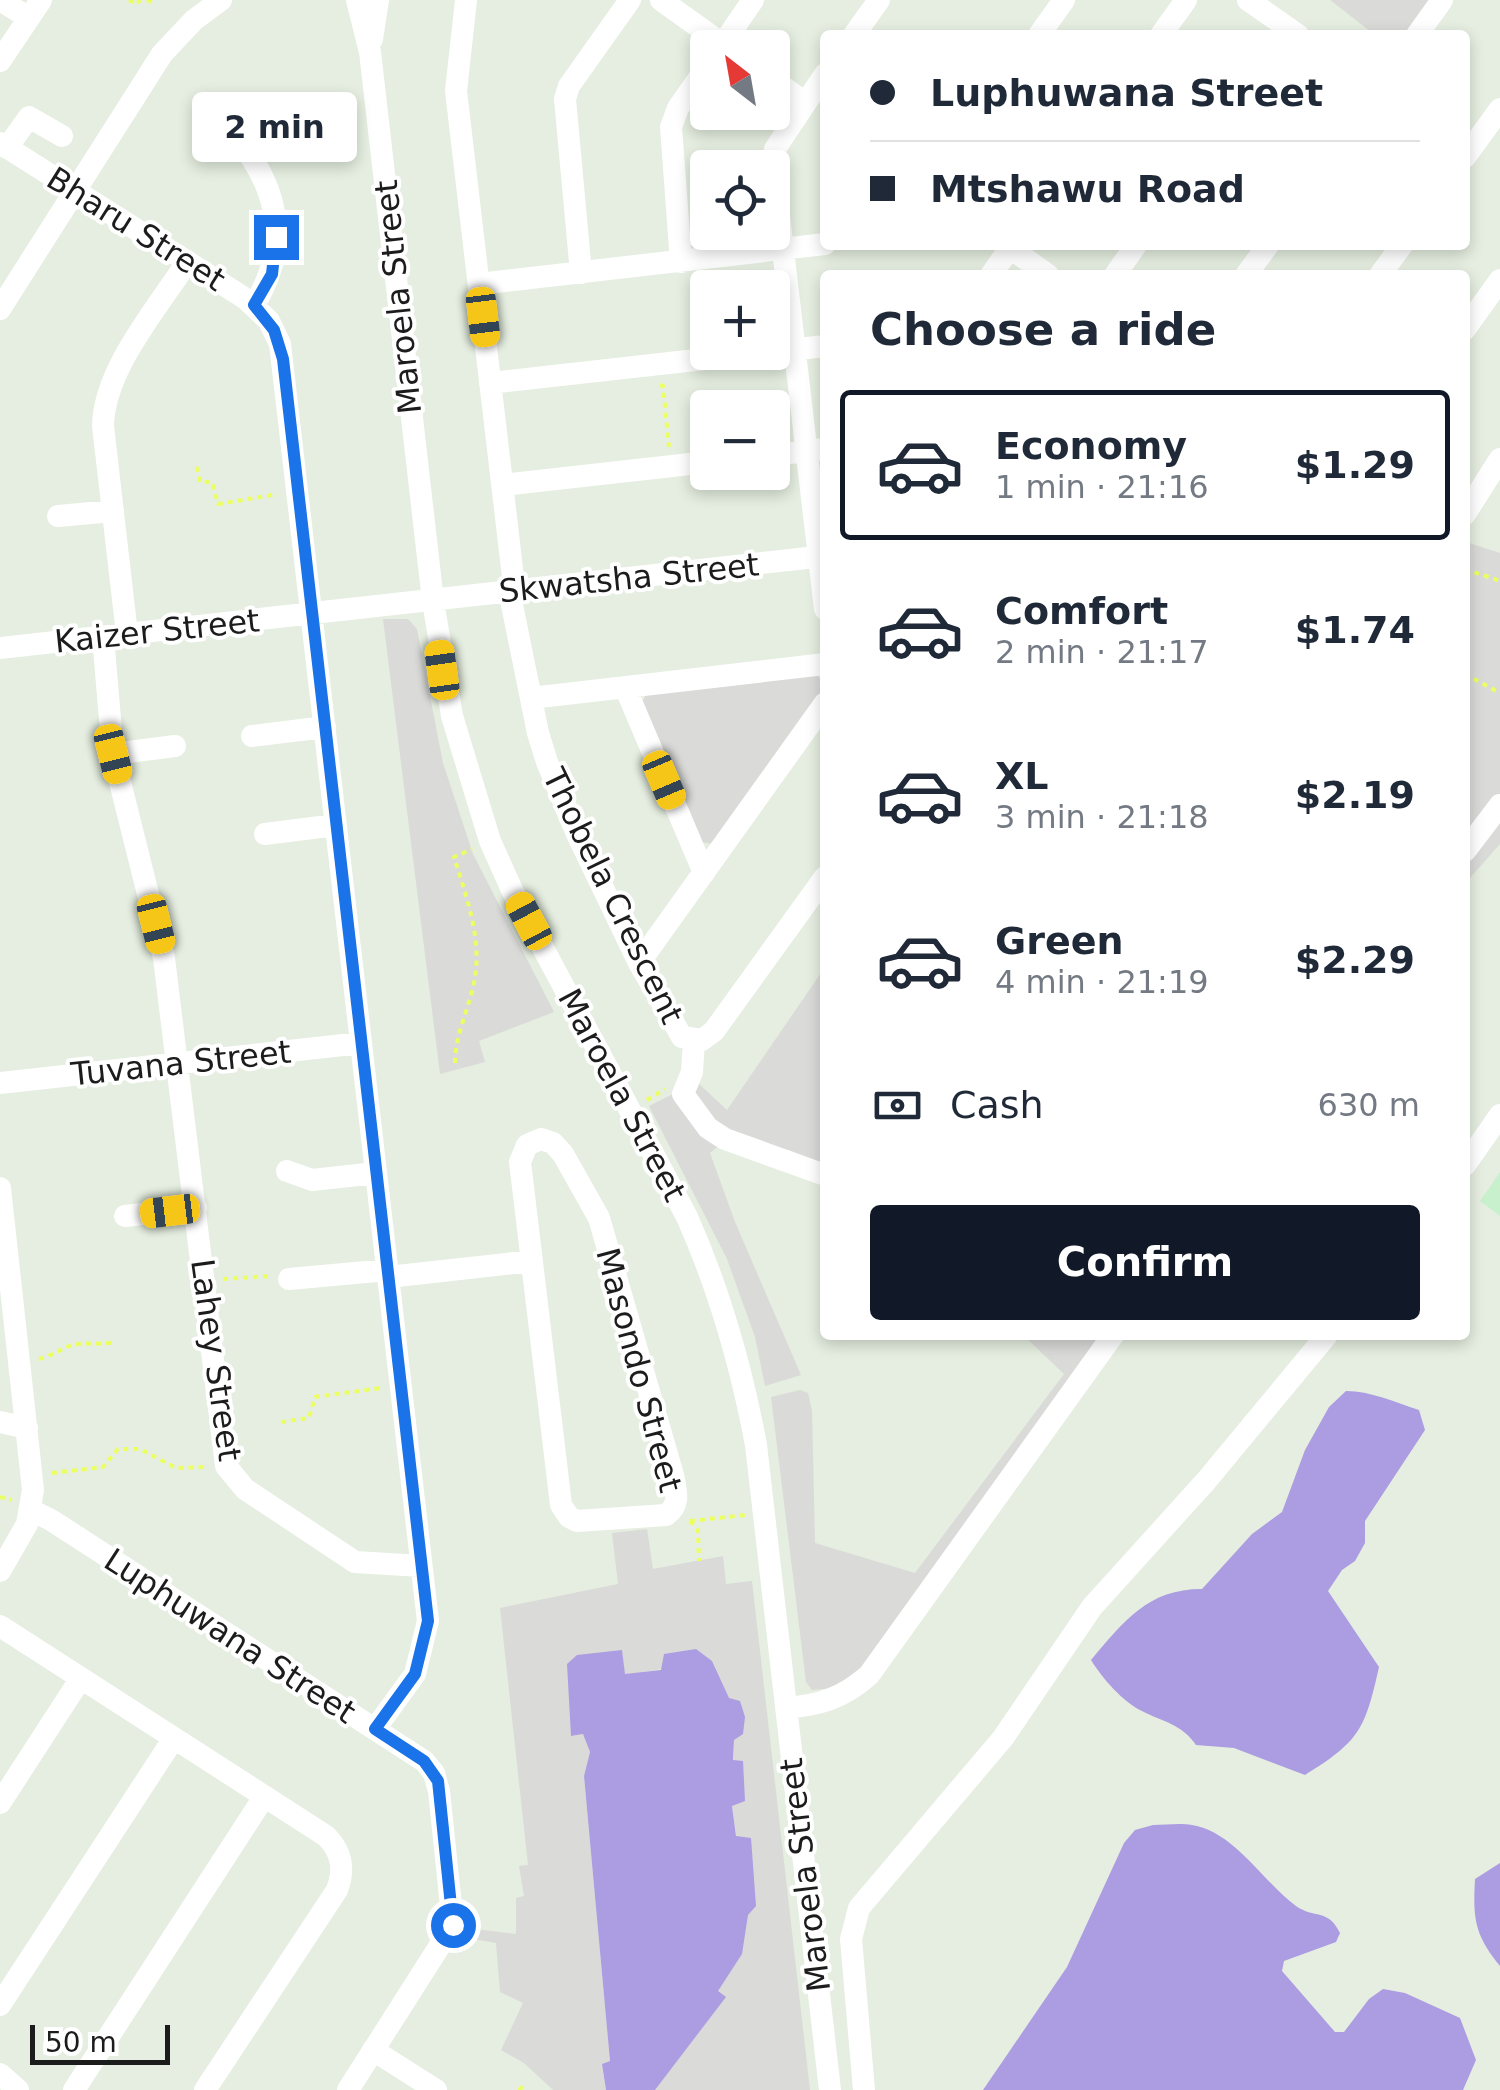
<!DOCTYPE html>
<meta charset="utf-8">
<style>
:root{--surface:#fff;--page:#f6f6f7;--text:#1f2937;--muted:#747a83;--line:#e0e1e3;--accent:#111827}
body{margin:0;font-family:"DejaVu Sans",sans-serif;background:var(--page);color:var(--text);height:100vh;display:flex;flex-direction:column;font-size:38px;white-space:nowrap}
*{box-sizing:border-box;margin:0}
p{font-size:32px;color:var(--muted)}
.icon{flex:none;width:55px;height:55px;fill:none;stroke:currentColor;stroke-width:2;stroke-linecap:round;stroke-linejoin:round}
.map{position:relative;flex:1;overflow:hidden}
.drawer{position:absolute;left:820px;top:270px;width:650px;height:1070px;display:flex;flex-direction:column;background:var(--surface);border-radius:10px;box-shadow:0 5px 15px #0003}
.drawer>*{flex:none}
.hud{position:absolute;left:820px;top:30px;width:650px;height:220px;border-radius:10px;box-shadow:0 5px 15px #0003;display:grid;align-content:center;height:220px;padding:0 50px;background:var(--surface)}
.needle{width:65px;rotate:329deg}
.tools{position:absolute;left:690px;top:30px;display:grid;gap:20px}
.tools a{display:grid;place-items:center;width:100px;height:100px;border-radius:10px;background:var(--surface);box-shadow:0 5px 15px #0003;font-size:50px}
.scale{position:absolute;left:30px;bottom:25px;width:140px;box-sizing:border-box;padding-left:10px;border:5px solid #1c1c1c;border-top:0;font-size:28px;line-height:35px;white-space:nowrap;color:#1c1c1c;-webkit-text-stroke:8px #fff;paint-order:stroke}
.end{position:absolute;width:45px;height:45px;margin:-22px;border:12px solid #1a73e8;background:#fff;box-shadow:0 0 0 5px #fff}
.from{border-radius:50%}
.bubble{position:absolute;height:70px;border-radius:10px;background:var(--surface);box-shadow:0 5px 15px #0003;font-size:32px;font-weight:800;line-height:70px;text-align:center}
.car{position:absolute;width:30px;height:60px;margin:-30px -15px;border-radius:12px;box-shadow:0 0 8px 2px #0007;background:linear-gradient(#f5c518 24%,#345 0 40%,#f5c518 0 76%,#345 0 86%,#f5c518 0)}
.hud b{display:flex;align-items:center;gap:35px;height:95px;font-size:38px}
.hud b+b{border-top:2px solid var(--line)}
.hud i{width:25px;height:25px;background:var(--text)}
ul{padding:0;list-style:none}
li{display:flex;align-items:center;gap:30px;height:150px;margin:0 20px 15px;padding:0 30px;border:5px solid transparent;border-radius:10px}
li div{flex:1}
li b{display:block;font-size:38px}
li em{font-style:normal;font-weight:800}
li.selected{border-color:var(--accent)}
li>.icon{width:90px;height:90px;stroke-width:1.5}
h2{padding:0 50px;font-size:45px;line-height:120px}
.pay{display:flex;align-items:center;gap:25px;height:110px;padding:0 50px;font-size:38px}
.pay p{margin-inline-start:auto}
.cta{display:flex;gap:20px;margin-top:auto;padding:20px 50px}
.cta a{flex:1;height:115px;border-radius:10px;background:var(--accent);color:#fff;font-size:40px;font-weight:800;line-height:115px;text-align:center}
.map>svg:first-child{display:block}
.residential{fill:#dadad8}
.farmland{fill:#c9f0cc}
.water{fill:#ac9ce1}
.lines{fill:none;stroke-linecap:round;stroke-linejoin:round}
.path{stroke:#ecff60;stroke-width:4;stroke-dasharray:5 5;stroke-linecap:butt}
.minor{stroke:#fff;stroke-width:22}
.route{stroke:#1a73e8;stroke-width:12}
.labels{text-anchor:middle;stroke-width:8;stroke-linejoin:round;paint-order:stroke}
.street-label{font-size:32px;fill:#1c1c1c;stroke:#fff}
</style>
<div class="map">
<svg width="1500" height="2090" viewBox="0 0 1500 2090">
<rect width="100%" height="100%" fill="#e5eee0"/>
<path class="residential" d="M1330,0H1432L1407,35H1375Z
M1466,542L1500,553V844L1470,878L1465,876Z
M383,619H408L417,629L443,763L473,854L554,1012L479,1041L485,1062L440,1074Z
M817,675L823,684L822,696L713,844L701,842L642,703L646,694Z
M825,967V1167L789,1150L784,1155L732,1135L710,1153L735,1222L801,1375L765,1386L755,1337L727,1259L649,1106L697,1082L727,1110Z
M1023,1335H1100L874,1658L834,1688L812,1690L806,1682L771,1397L800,1390L808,1393L812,1411L815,1543L915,1573L1064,1374Z
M647,1529L653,1569L723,1556L726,1584L752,1581L810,2090H655L725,1998L717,1992L741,1954L748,1915L732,1806L734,1739L729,1699L712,1661L625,1675L622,1651L572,1736L583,1734L590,1752L584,1777L610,2061L602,2064L606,2090H553L524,2063L501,2050L523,2003L500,1992L496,1943L467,1938V1928L516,1934V1898L524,1896L519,1866L528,1865L500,1608L618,1584L612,1533Z"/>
<path class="farmland" d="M1500,1172V1216L1480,1201Z"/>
<path class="water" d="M1346,1391C1370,1391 1395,1402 1419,1410L1425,1430L1365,1521V1543L1355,1561L1342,1570L1328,1591L1379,1667C1365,1729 1360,1741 1305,1775L1234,1748L1196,1745C1182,1724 1163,1722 1142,1711C1123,1702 1102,1678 1091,1660C1124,1621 1148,1589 1202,1589L1252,1534L1282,1512L1305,1450L1329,1407Z
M696,1649L712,1661L729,1698L740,1701L745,1717L743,1734L734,1740L733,1760L743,1761L745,1801L732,1806L736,1836L751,1838L756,1906L748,1915L742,1954L718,1991L726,1997L655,2090H606L602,2064L610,2061L584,1776L590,1752L583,1734L571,1736L567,1664L577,1655L622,1650L625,1674L661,1670L664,1654Z
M1153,1825C1165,1825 1180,1823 1192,1825C1235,1832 1263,1882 1296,1906C1314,1919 1328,1908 1340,1933L1336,1942L1284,1961L1282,1971L1335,2032H1344L1369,1999L1383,1989L1405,1993L1460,2018L1476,2060L1463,2090H983L1067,1967L1124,1843L1135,1830Z
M1500,1863V1966C1474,1934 1473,1918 1475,1879Z"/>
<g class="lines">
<path class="path" d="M129,0L137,4L140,0
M147,0L154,3
M660,385L663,386L669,447
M197,467L200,482H212L218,504L278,494
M1465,569L1500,581
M1465,674L1500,693
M455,1063C455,1037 467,1013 473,987C484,943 467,899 454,857L472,849
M647,1100L665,1089
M223,1279L272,1276
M39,1359C55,1355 60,1349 72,1345C82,1342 102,1345 116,1342
M281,1422L309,1418L315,1397L381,1388
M52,1473L103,1467L118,1449H140L176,1468L205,1467
M0,1497L12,1500
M690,1521L745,1515
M690,1521L698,1530L699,1561
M519,2090L525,2084"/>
<path class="minor" d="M0,0L29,18
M357,0L370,52L433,601L452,716L490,841L512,890L687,1217C720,1291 741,1365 756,1445L830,2090
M466,0L456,91L513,577L512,605L538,733L547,762L577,834L639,963L682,1037L702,1040L714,1031L825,877
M661,0L728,48
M1248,0L1298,35
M854,35L879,0
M1039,35L1064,0
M1161,35L1186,0
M1417,35L1442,0
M372,39L378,0
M720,48L753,0
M0,61L41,0
M825,74L775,149L773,164L825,609
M772,79L804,102
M235,136C279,187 291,246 254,305
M0,143L246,299L269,321L280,344L428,1621L415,1674L375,1729
M7,148L29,117L62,136
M1465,157L1500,109
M1006,245L1048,275
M681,262L671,127L678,108L708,65
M581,273L565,99L569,86L630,0
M991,275L1012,245
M1115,275L1136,245
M1246,275L1268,245
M1380,275L1402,245
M479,284L825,244
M0,309L162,54L194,20L221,0
M1465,329L1500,280
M781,351L825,346
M490,383L767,352
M772,455L825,449
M502,485L708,462
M1465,514L1500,459
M58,516L113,511
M127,634L103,426C104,369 157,309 187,262
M103,637L113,754L164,958L226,1466L245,1489L355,1562L421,1566
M0,648L825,556
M625,687L704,873
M531,698L825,664
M252,736L325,727
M113,754L175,746
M265,834L336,825
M1465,851L1500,805
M639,963L825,703
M694,1041L692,1072L683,1094L708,1128L725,1139L825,1175
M0,1083L361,1043
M541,1139L553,1143L563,1154L599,1218L673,1475C676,1491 681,1505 666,1515L577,1521L569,1517L561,1505L520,1162L527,1145Z
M1465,1165L1500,1115
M287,1171L312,1180L376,1173
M0,1188L33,1490L27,1524L0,1571
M125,1216L196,1208
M388,1277L532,1261
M289,1279L388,1270
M0,1422L27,1428
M31,1510L51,1520L424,1761L434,1773L439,1791L453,1925L348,2090
M0,1626L326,1836C342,1852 345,1869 337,1890L205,2090
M786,1708C820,1705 843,1698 869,1675L1113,1335
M0,1803L81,1678
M0,2005L174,1738
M373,2050L436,2090
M0,2074L18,2090
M74,2090L264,1797
M864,2090L851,1939L859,1908L1003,1738L1092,1607L1206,1481L1327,1335"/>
</g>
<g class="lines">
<path class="route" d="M276,237L272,274L254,305L274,330L283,359L428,1621L415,1674L375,1729L424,1761L438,1781L453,1925"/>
</g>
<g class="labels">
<g class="street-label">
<text transform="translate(136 229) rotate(32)" y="11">Bharu Street</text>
<text transform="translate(398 297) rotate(-96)" y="11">Maroela Street</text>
<text transform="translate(629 578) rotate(-6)" y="11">Skwatsha Street</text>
<text transform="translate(157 631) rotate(-6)" y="11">Kaizer Street</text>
<text transform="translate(613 896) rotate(64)" y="11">Thobela Crescent</text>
<text transform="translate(181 1063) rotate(-6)" y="11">Tuvana Street</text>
<text transform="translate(622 1095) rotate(62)" y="11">Maroela Street</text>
<text transform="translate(216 1360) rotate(82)" y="11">Lahey Street</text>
<text transform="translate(639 1370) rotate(75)" y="11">Masondo Street</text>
<text transform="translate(230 1636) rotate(33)" y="11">Luphuwana Street</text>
<text transform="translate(805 1875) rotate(-97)" y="11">Maroela Street</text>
</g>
</g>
</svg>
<div class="tools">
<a><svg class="needle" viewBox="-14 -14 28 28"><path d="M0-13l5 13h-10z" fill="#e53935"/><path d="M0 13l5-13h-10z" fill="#747a83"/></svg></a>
<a><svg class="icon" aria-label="locate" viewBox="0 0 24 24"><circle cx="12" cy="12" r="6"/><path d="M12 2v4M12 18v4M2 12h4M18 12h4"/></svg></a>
<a>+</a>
<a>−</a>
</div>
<div class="scale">50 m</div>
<i class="end from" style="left:453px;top:1925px"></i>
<i class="end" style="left:276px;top:237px"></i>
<div class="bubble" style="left:192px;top:92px;width:165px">2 min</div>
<i class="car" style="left:483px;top:317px;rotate:173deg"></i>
<i class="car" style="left:442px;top:670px;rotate:352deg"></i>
<i class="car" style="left:113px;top:754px;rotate:166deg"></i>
<i class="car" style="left:664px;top:780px;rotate:157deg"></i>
<i class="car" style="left:529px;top:921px;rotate:332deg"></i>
<i class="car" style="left:156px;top:924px;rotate:166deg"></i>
<i class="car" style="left:170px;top:1211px;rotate:263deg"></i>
<div class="hud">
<b><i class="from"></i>Luphuwana Street</b>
<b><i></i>Mtshawu Road</b>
</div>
<section class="drawer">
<h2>Choose a ride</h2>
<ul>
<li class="selected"><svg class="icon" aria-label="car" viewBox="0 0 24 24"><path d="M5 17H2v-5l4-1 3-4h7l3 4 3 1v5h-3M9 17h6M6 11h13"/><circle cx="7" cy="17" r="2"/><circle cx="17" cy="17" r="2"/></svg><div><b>Economy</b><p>1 min · 21:16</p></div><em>$1.29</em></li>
<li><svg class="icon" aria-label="car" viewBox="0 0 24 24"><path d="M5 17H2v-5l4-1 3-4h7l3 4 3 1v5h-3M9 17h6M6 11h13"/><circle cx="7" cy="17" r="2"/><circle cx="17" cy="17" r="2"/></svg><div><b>Comfort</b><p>2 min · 21:17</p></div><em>$1.74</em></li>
<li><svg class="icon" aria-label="car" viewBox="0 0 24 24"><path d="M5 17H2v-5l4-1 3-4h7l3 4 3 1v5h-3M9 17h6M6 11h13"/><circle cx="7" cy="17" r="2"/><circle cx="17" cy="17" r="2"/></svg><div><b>XL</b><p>3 min · 21:18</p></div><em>$2.19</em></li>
<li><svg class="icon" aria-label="car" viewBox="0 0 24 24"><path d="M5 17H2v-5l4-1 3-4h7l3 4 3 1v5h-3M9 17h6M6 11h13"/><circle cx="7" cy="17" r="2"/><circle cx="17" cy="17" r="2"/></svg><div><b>Green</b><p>4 min · 21:19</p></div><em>$2.29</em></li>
</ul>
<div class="pay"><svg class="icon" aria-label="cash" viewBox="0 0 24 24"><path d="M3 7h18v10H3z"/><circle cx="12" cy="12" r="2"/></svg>Cash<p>630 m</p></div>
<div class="cta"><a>Confirm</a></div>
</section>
</div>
